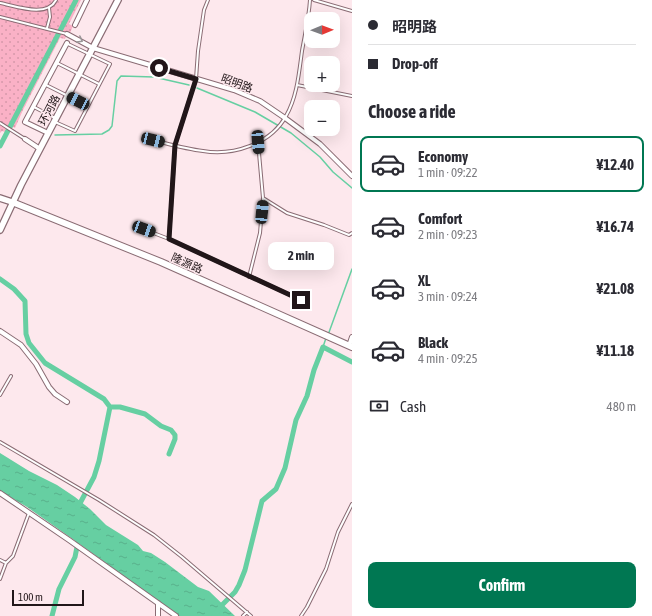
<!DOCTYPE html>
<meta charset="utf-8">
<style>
:root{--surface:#fff;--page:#f7f7f7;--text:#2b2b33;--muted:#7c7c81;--line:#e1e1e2;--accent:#007752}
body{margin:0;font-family:"Asap Condensed","Noto Sans SC",sans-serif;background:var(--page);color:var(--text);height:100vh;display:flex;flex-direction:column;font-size:15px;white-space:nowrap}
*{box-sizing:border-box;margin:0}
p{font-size:13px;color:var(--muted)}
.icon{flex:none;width:22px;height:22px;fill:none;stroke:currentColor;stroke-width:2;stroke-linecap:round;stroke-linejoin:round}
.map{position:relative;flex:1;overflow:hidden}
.side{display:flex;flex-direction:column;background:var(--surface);width:300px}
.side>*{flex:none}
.top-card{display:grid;align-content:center;height:88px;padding:0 16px;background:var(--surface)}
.needle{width:26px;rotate:89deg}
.fabs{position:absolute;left:304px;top:12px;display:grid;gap:8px}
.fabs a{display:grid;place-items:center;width:36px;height:36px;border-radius:8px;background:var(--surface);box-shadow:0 4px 16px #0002;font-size:20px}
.scale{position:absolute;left:12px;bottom:10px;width:72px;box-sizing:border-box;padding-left:4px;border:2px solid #211619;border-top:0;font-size:11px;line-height:14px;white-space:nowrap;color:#211619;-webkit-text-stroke:3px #fde8ed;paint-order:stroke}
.end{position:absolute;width:18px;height:18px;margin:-9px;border:5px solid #211619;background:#fff;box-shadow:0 0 0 2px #fff}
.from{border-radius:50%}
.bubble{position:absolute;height:28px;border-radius:8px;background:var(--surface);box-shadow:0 4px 16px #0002;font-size:13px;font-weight:700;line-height:28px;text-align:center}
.car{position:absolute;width:12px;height:24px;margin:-12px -6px;border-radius:5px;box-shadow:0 0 3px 1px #0007;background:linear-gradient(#222 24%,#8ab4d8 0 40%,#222 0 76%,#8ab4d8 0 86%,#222 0)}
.top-card b{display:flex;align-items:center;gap:14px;height:38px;font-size:15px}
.top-card b+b{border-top:1px solid var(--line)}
.top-card i{width:10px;height:10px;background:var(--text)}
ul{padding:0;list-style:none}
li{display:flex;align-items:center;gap:12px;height:56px;margin:0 8px 6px;padding:0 8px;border:2px solid transparent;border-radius:8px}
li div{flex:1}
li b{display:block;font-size:15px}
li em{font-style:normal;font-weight:700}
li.on{border-color:var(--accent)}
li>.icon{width:36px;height:36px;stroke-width:1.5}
h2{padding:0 16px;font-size:18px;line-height:48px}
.pay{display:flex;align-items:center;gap:10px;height:44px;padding:0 16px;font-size:15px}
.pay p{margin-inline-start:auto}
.primary-button{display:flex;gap:8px;margin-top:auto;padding:8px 16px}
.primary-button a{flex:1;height:46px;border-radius:8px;background:var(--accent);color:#fff;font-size:16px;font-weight:700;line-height:46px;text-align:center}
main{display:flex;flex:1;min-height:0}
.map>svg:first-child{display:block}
.park{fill:url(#park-dots)}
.water{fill:url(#water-ripples)}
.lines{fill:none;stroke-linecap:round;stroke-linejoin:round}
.stream{stroke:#66cfa2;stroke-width:1.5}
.canal{stroke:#66cfa2;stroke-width:5}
.service-casing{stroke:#8a6c74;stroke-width:4}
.minor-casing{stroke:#8a6c74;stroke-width:6}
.tertiary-casing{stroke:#8a6c74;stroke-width:8}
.secondary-casing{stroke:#8a6c74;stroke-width:8}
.service{stroke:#fff;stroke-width:2}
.minor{stroke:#fff;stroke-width:4}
.tertiary{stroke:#fff;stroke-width:5.5}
.secondary{stroke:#fff;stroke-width:6}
.oneway{stroke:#9b9698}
.route{stroke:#211619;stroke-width:5}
.labels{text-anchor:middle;stroke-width:3;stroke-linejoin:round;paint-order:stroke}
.street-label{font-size:11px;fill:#211619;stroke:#fde8ed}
</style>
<main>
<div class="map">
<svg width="352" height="616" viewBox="0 0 352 616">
<defs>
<pattern id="park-dots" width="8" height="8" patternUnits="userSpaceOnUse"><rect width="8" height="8" fill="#fab1c6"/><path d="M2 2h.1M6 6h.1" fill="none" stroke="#d698aa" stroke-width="1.8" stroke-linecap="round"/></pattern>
<pattern id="water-ripples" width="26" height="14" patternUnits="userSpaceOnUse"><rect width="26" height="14" fill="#66cfa2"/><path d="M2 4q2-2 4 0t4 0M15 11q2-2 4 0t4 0" fill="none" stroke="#58b18b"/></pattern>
</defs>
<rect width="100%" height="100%" fill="#fde8ed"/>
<path class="park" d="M0,0H81L69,24L73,26L70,33L67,34L65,39L60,38L23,110L15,128L13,127L8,133L2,131L0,133Z"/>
<path class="water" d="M0,453L29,471L57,485L75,497L90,509L106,525L138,545L143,551L151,553L165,562L198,587L209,591L235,616H179L74,540L27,507L0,491Z"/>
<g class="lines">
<path class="stream" d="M197,88L255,112L291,133L320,157L333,172L352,188
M55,135L102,134L109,130L112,126L117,81L121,76L154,77L189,85
M328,335L352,269
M323,347L326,338"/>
<path class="canal" d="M0,146L76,0
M0,279L14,289L25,301L26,334L29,343L45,363L104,399L110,407L99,461L94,477L78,507
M110,407H120L145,414L161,426L171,430L175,435V439L169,454
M52,616L59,589L75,557L78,542
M214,616L222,605L235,592L239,585L245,570L262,501L276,489L285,468L296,420L307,396L314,370L323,347L352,362"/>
<g class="service-casing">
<path id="service" d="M314,0L352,11
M0,3C16,6 47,18 56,0
M0,17L67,34
M47,28L50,17L49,8
M57,63L99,84
M46,85L88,106
M297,85L352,96
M34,107L55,118
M55,122L75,131L110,64L68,44
M0,123L25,139
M153,140C169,144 186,149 203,151C233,156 271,144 286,116C297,97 299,73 302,51C305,34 309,17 310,0
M263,198L287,213L324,225L349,235L352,233
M143,229L169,239L301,300
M169,239L175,145L196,79L198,51L204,10L208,0
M249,277L260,233L263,198L258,142
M0,395L11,376
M0,442L99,500L154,535L182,557L251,616
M0,560L6,563
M0,579L6,563L13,556L29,513
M243,616L247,612
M301,616L307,607L326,569L338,532L352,504"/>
</g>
<g class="minor-casing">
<path id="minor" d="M75,25L87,0
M67,34L93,48L234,90L260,101L285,118L320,144L352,176
M48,133L25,122L67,43
M25,139L40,149
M0,331L21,345L36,364L49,387L55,394L67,402
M349,346L352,337
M0,493L69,540L176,616
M158,616V603"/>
</g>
<g class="tertiary-casing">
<path id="tertiary" d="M0,198L12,202
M0,230L21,185L118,0"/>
</g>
<g class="secondary-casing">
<path id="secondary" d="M12,202L161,262L352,347"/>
</g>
<use href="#service" class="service"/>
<use href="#minor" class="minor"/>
<use href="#tertiary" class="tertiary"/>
<use href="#secondary" class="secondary"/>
</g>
<defs><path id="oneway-chevron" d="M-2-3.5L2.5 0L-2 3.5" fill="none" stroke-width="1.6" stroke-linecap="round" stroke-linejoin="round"/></defs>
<use class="oneway" href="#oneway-chevron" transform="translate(80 40) rotate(28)"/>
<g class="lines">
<path class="route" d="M159,68L196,79L175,145L169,239L301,300"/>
</g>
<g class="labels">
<g class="street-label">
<text transform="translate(237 83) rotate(20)" y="4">昭明路</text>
<text transform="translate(49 110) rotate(-62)" y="4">环河路</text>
<text transform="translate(187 263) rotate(24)" y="4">隆源路</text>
</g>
</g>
</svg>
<div class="fabs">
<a><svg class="needle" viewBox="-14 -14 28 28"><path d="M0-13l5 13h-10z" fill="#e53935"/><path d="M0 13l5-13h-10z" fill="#7c7c81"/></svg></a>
<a>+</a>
<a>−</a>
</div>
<div class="scale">100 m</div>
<i class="end from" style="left:159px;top:68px"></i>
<i class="end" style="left:301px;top:300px"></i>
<div class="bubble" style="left:268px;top:242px;width:66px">2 min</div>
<i class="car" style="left:78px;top:101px;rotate:297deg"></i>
<i class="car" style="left:153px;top:140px;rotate:104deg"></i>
<i class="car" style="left:258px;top:142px;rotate:175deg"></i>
<i class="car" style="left:262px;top:212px;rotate:6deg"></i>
<i class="car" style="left:144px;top:229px;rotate:110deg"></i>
</div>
<section class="side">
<div class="top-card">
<b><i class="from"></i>昭明路</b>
<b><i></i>Drop-off</b>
</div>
<h2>Choose a ride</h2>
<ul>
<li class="on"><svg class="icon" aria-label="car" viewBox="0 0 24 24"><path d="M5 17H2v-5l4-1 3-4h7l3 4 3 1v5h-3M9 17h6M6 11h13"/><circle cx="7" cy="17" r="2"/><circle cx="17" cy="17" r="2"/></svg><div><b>Economy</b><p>1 min · 09:22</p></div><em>¥12.40</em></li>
<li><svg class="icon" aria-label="car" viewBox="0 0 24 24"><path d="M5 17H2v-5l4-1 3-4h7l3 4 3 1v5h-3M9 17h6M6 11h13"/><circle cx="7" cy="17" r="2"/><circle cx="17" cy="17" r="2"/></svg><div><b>Comfort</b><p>2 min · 09:23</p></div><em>¥16.74</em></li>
<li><svg class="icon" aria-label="car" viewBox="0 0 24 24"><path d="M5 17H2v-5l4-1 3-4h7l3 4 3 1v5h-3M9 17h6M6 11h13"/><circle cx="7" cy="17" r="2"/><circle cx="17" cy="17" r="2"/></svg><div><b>XL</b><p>3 min · 09:24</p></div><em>¥21.08</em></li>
<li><svg class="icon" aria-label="car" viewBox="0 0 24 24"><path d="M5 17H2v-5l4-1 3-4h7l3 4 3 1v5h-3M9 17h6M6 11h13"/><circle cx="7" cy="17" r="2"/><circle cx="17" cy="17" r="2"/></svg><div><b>Black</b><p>4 min · 09:25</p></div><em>¥11.18</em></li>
</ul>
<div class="pay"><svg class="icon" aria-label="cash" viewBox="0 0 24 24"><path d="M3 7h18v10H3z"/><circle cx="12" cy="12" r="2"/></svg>Cash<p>480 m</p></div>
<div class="primary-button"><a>Confirm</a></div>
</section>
</main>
